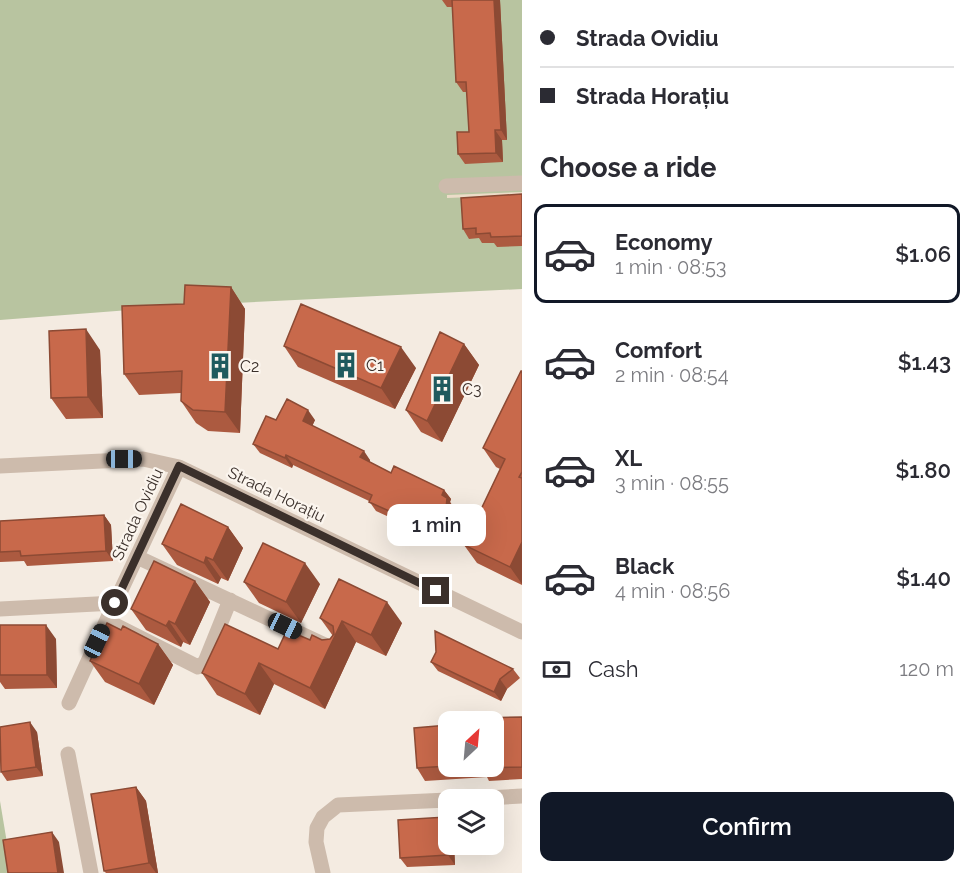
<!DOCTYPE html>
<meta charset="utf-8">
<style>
:root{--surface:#fff;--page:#f7f7f7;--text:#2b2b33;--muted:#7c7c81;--line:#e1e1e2;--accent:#111827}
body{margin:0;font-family:Raleway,sans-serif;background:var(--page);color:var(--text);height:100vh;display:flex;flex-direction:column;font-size:22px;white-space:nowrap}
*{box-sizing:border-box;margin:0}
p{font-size:20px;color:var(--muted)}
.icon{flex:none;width:33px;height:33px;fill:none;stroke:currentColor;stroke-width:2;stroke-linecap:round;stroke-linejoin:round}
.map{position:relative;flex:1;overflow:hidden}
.panel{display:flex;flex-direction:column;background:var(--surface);width:450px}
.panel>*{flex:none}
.guide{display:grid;align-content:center;height:132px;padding:0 18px;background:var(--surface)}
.needle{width:39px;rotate:26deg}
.tools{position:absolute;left:438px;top:711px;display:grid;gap:12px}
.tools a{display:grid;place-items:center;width:66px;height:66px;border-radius:12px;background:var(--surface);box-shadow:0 6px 24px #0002;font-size:30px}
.end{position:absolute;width:27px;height:27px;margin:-14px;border:8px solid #3b302b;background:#fff;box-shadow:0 0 0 3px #fff}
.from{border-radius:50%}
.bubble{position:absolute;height:42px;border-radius:12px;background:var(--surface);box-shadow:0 6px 24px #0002;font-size:20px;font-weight:600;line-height:42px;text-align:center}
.car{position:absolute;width:18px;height:36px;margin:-18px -9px;border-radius:8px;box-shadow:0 0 4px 2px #0007;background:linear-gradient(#222 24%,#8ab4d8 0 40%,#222 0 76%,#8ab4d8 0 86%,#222 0)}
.guide b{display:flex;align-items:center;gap:21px;height:57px;font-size:22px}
.guide b+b{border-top:2px solid var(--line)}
.guide i{width:15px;height:15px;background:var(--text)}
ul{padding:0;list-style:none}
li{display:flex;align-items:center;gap:18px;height:99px;margin:0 12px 9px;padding:0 6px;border:3px solid transparent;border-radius:12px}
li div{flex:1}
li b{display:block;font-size:22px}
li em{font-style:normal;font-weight:600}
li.current{border-color:var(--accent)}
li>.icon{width:54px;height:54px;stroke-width:1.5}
h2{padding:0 18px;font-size:27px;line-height:72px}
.pay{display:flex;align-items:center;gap:15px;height:66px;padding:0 18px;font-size:22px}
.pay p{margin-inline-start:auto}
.primary-button{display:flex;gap:12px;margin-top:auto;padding:12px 18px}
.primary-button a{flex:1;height:69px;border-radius:12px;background:var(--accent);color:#fff;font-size:24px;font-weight:600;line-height:69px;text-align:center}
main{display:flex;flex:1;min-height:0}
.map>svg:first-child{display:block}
.green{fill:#b8c4a0}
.plaza{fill:#ecdcc8}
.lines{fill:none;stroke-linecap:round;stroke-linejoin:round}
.minor{stroke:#cdbbac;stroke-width:15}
.wall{fill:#ac5a40}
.shaded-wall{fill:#8c4a34}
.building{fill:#c8694b;stroke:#8c4a34;stroke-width:1.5}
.route{stroke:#3b302b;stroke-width:8}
.labels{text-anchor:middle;stroke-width:4.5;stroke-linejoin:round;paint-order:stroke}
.poi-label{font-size:16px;fill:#3b302b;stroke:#fbf5ee;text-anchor:start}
.street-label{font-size:16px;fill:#3b302b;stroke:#fbf5ee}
</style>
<main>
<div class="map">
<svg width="522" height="873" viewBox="0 0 522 873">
<rect width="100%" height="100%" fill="#f4ebe1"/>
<path class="green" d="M0,0H522V289L194,305L0,320Z
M0,801L12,873H0Z"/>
<path class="plaza" d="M522,192V195L447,198V195Z"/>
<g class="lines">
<path class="minor" d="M446,186L522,183
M0,466L143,459L179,467L522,632
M137,557L327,646
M0,609L115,603L179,467
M107,621L198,667L205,662L230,600
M69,703L110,613
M68,754L91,873
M450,800L522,796
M323,873L316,842L317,828L323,817L338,805L448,800"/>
</g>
<path class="wall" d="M442,0H500L507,140H502L503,162L465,164L458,154L469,132L467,92H463L456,82L453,7H447Z
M522,194V246L497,247L494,243H482L479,238L469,239L463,229Z
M231,287L245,309L240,433L208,431L196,423L181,401V393L139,395L124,374L184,304Z
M464,344L479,365L442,442L421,432L406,410Z
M284,346L416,368L395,409L298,367Z
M100,350L103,418L66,419L51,398Z
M522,371V585L477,563L464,545L500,469L496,467L483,448Z
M276,420H315L312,426L370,460V462L391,473L444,490L451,499L450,502L454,508L452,528H445L439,540L376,511L369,501L293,465L292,468L260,453L253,444Z
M104,515L111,525L113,561L27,566L24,561L0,562V521Z
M228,527L243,548L228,581L221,578L218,584L177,565L162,544Z
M195,581L210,602L190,645L183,642L181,647L146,630L131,609Z
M244,582L320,584L301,623L259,603Z
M320,618L402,623L386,656L356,642L325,709L274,684L260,715L217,695L202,673L278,649L310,640L330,639L333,636Z
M0,625L56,639L57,688L5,689L0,682Z
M121,630L158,644L173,665L154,705L105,682L90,661Z
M431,662L513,669L520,678L507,689L501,701L438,671Z
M522,717V779L489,781L487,777L425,781L417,768L448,766H494Z
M37,732L43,776L7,781L1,772Z
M136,787L146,801L158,873H106L104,871Z
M446,817L448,821V844H454L455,865L407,867L400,858Z"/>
<path class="shaded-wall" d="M494,0H500L507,140L501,130Z
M495,130L502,140L503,162L496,153Z
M231,287L245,309L240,433L225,412Z
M86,329L100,350L103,418L88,397Z
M464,344L479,365L442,442L427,421Z
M401,347L416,368L395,409L381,388Z
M308,410L315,420L310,431L303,421Z
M364,451L370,460L367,467L360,457Z
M286,455L293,465L292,468L285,458Z
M444,490L451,499L450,502L454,508L452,528L445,519L442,495Z
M104,515L111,525L113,561L106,551Z
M438,518L445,528L439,540L432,530Z
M228,527L243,548L228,581L213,560Z
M522,542V584L510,567Z
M206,557L221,578L218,584L204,563Z
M305,563L320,584L301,623L286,602Z
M195,581L210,602L190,645L175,624Z
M387,602L402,623L386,656L371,635Z
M169,621L183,642L181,647L166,626Z
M342,621L356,642L325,709L310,688Z
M46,625L56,639L57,688L47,675Z
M158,644L173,665L154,705L139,684Z
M259,663L274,684L260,715L245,694Z
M500,679L507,689L501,701L494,692Z
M30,722L37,732L43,776L36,767Z
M136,787L146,801L158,873H156L149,863Z
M446,817L448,821V844H454L455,865L448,855Z
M52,832L59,842L64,873H58Z"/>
<path class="building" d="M452,0H494L501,130H495L496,153L458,154L457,132H469L466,82H456Z
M522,194V236L491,237L490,233L476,234V228L463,229L461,198Z
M185,285L231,287L225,412L193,410L181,401L182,371L124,374L122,306L184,304Z
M301,304L401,347L381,388L284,346Z
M86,329L88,397L51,398L49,331Z
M440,332L464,344L427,421L406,410Z
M521,371H522V472L519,477L522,478V542L510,567L464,545L505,459L483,448Z
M287,399L308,410L303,421L364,451L360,457L391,473L394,466L444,490L442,495L447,498L445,519L438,518L432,530L369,502L372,495L286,455L285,458L253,444L266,416L276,420Z
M181,504L228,527L213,560L206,557L204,563L162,544Z
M104,515L106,551L21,556L20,551L0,552V521Z
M263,543L305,563L286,602L244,582Z
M154,561L195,581L175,624L169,621L166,626L131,609Z
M339,579L387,602L371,635L342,621L310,688L259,663L245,694L202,673L225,624L278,649L287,630L310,640L312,635L322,640L330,639L334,634L333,626L320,618Z
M107,623L121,630L123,626L158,644L139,684L90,661Z
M0,625H46L47,675H0Z
M435,631L513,669L500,679L494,692L458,675L431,662L436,652Z
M522,717V767L481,768V766H494V722H479V718Z
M30,722L36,767L1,772L0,727Z
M448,725V766L417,768L414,728Z
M136,787L149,863L104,871L91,794Z
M446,817L448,855L400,858L398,820Z
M52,832L58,873H8L3,840Z"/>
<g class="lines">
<path class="route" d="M115,603L179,466L436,591"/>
</g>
<defs>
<g id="building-bare" transform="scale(2.07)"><path d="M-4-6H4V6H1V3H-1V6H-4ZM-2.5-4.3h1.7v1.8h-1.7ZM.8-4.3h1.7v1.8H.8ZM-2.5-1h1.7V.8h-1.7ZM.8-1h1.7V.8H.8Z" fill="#1f5a5e" stroke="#fbf5ee" stroke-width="2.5" paint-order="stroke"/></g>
</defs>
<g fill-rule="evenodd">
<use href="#building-bare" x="346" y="365"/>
<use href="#building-bare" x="220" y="366"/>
<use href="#building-bare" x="442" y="389"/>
</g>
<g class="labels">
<g class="poi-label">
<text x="366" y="371">C1</text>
<text x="240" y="372">C2</text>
<text x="462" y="395">C3</text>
</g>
<g class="street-label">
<text transform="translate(277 494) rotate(26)" y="6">Strada Horațiu</text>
<text transform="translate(137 514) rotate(-65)" y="6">Strada Ovidiu</text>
</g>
</g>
</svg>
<div class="tools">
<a><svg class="needle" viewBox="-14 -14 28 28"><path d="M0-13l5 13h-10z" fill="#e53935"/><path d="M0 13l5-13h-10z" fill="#7c7c81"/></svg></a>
<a><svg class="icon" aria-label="layers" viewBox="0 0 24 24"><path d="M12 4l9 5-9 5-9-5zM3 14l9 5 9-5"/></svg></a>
</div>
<i class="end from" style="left:115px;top:603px"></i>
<i class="end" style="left:436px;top:591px"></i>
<div class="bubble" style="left:387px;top:504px;width:99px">1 min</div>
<i class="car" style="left:124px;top:459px;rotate:90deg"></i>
<i class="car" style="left:285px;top:626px;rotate:115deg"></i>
<i class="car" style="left:97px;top:641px;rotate:25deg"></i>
</div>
<section class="panel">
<div class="guide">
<b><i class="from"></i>Strada Ovidiu</b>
<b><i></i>Strada Horațiu</b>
</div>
<h2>Choose a ride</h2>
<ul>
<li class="current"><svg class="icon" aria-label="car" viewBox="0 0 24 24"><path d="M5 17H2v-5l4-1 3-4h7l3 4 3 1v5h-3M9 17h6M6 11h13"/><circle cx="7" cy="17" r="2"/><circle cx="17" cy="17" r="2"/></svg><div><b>Economy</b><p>1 min · 08:53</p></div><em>$1.06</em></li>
<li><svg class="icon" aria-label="car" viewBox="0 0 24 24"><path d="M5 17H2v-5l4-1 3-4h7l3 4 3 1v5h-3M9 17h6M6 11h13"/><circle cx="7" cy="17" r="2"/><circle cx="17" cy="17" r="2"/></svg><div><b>Comfort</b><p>2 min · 08:54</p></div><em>$1.43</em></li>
<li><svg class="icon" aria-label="car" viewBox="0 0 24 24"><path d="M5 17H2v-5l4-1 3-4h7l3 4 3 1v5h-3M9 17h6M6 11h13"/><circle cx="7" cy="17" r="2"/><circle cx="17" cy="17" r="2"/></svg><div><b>XL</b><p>3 min · 08:55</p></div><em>$1.80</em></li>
<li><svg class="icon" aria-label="car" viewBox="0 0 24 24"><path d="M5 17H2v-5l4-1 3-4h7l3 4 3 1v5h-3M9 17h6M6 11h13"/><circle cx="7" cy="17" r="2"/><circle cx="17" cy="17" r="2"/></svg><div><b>Black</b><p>4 min · 08:56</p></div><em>$1.40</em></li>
</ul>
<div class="pay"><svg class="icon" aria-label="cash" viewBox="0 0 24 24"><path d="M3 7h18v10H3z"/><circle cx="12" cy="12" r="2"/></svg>Cash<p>120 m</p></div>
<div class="primary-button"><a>Confirm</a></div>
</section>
</main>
